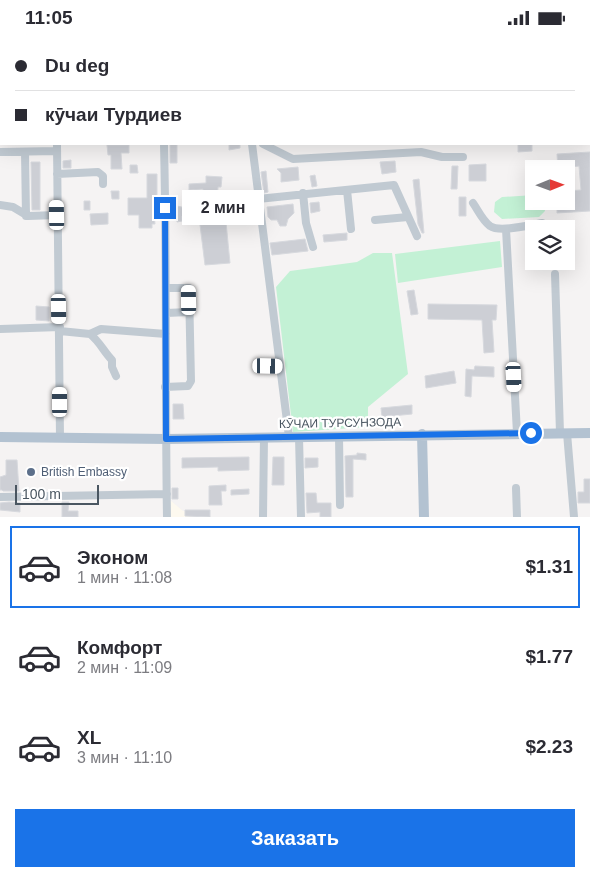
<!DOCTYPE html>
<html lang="ru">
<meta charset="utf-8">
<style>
:root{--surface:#fff;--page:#f7f7f7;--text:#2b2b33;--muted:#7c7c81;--line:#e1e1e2;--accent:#1a73e8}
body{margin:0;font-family:Helvetica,sans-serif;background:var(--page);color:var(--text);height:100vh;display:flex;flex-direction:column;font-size:19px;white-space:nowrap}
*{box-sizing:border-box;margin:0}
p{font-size:16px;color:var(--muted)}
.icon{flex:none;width:28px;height:28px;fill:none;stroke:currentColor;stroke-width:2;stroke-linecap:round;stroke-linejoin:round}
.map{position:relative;height:482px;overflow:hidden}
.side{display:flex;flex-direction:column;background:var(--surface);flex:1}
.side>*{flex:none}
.top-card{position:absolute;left:0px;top:0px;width:590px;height:110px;box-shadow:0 5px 20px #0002;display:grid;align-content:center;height:110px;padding:0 15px;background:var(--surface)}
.needle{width:32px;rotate:89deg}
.fabs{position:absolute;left:525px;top:125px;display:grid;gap:10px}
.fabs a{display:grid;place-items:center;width:50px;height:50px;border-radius:0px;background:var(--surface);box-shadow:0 5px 20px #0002;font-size:25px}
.scale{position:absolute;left:15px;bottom:12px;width:84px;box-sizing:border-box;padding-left:5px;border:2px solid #4a5661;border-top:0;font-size:14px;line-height:18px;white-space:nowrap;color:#4a5661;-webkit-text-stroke:4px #fff;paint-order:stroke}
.end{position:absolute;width:22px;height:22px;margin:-11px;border:6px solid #1a73e8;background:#fff;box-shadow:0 0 0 2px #fff}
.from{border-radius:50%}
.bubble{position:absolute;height:35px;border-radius:0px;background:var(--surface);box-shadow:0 5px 20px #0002;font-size:16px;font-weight:800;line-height:35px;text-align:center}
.car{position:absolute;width:15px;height:30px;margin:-15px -8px;border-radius:6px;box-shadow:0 0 4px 1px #0007;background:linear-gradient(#fff 24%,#345 0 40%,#fff 0 76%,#345 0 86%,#fff 0)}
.top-card b{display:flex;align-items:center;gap:18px;height:48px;font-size:19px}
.top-card b+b{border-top:1px solid var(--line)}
.top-card i{width:12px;height:12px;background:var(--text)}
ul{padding:9px 0 0;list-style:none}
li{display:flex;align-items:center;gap:15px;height:82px;margin:0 10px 8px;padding:0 5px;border:2px solid transparent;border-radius:0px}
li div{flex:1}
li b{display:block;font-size:19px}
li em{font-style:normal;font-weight:800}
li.active{border-color:var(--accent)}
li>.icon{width:45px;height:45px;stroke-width:1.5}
.button{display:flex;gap:10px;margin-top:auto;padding:10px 15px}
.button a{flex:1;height:58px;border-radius:0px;background:var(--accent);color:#fff;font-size:20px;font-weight:800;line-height:58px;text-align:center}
.status{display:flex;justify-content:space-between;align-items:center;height:35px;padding:0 25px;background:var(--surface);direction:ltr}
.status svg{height:14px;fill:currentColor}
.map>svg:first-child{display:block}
.commercial{fill:#fdf9ef}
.green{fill:#c3f1d5}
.building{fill:#cdcfd5;stroke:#d7d9de}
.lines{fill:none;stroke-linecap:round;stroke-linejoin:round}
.minor{stroke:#c1cad2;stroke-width:8}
.major{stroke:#b3c2d1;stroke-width:10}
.route{stroke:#1a73e8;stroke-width:6}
.service-dot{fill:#5c6f8a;stroke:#fff;stroke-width:2}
.labels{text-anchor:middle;stroke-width:4.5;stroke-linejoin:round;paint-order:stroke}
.street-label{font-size:12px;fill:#4a5661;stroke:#fff}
.service-label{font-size:12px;fill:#4e5e75;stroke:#fff;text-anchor:start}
</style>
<div class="status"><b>11:05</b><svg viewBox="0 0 49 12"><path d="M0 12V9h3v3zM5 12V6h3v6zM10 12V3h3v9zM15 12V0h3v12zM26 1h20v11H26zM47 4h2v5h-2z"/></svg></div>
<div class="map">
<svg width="590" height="482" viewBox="0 0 590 482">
<rect width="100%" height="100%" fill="#f5f3f3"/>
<path class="commercial" d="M170,465L183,476L210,475V482H171Z"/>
<path class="green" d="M534,160V166H544L545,176L539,182L502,184L494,177L495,167L502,162Z
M500,206L502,232L398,248L395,219Z
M373,218H392L408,339L368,372V392L293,397L276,252L290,236L357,227Z"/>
<path class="building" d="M170,109H177V128H170Z
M229,109H240V113L229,115Z
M518,109H532V116L518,117Z
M107,110H129V118H121L122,134H111V120H108Z
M590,117V176L557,178V166H566V156L581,155L579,131L558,134L557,119Z
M71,125V133H63V126Z
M395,126L396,137L382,139L380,127Z
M31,127H40V175H32Z
M486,129V146H469V130Z
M130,130H137L138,138H130Z
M452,131H458L457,154H451Z
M298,132L299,145L281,147V138L277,134Z
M266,136L268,157L264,158L261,137Z
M147,139H157V179H154L155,189H152V193H139V180H128V163H147Z
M315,140L317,151L312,152L310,141Z
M206,141L222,142L221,152H218L217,168L202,167L203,154L189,155V149L206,148Z
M419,144L424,198H422L418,189L413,145Z
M111,156H119V164H112Z
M459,162H466V181H459Z
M84,166H90V175H84Z
M319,167L320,176L311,178L310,168Z
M293,169L294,178L288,184L286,191H280L277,185H271L268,182L267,172Z
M177,171L200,176V177L186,178V180L182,181V186L177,187Z
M108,178V189L91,190L90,179Z
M226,187L230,228L205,230L200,190Z
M347,198V205L324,207L323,200Z
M305,204L308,216L272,220L270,208Z
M414,255L418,279L411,280L407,256Z
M428,269L497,270L496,285H492L494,317L484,318L482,285L428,284Z
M36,271L49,272V286L36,285Z
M475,331L494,332V342L472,341L471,362L465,361L466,334L474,335Z
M454,336L456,348L426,353L425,341Z
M173,369H183L184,384H173Z
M412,370V379L382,382L381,373Z
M357,418L366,419V425L353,424V462H346L345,421L357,420Z
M249,422V435L218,436V432L182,433V423Z
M273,422H284V450H272Z
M305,423H318V432L305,433Z
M6,425H17L19,456H3L2,455H0V442L6,440Z
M584,444H590V468H578V457H584Z
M226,450V456H221L222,470H209V451Z
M172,453H178V464H172Z
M249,454V459L231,460V455Z
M306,458H316L317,468H331V482H320V477L307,478Z
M9,467L20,468V477L0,475V468Z
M62,467H69L68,476H78V482H62Z
M185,475H210V482L185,481Z"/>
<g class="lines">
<path class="minor" d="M157,0V1
M249,0V1
M589,33H590
M589,68H590
M0,86H1
M57,109L60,403
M164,109C167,233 165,358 167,482
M252,109L289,402
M263,109L293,124L421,117L442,122H463
M0,117L57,116
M25,117L26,181
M57,139L98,137L103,141V149
M347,155L351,194
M303,158L306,188L313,212
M258,164L394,150L417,201
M473,168C478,175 482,185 490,191C500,198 529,190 542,188
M0,170L13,172L28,181L57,180
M375,185L408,182
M506,194L517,398
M555,239L560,398
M166,278L189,277
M0,294L60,292
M60,296L90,299L101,294L166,299
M90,299C100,307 104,317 112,325V332L116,341
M257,331L280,332
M165,352L188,351L191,346L189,253H166
M567,398L574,482
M339,401L340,470
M299,402L301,482
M516,453L517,482
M0,462L167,459
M263,482L264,402"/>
<path class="major" d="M422,399L424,482
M0,402L166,404L590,398"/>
</g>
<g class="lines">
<path class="route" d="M165,173L166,404L531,398"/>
</g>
<circle class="service-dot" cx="31" cy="437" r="5"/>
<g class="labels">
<g class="street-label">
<text transform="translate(340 388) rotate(-1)" y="4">КӮЧАИ ТУРСУНЗОДА</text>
</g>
<g class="service-label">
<text x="41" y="441">British Embassy</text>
</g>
</g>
</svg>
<div class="fabs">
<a><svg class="needle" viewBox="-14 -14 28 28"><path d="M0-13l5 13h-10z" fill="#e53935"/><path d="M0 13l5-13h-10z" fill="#7c7c81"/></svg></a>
<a><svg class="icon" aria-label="layers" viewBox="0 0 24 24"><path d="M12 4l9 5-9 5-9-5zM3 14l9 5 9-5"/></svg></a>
</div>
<div class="scale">100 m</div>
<i class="end from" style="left:531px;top:398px"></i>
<i class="end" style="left:165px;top:173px"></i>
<div class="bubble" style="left:182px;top:155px;width:82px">2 мин</div>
<i class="car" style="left:57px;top:180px;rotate:359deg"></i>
<i class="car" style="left:189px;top:265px;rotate:359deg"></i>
<i class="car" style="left:59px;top:274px;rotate:179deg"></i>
<i class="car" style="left:268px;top:331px;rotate:91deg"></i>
<i class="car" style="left:514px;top:342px;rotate:177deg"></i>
<i class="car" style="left:60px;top:367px;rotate:0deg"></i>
<div class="top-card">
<b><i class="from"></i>Du deg</b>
<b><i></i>кӯчаи Турдиев</b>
</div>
</div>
<section class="side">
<ul>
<li class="active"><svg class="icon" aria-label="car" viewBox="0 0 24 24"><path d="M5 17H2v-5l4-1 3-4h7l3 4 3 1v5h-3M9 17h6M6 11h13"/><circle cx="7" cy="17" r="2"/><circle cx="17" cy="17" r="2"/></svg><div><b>Эконом</b><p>1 мин · 11:08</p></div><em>$1.31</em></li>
<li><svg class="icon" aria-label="car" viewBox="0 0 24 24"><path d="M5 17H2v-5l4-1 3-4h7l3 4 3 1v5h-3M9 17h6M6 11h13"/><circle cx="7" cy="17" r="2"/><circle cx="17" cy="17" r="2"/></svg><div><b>Комфорт</b><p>2 мин · 11:09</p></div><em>$1.77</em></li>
<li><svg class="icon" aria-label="car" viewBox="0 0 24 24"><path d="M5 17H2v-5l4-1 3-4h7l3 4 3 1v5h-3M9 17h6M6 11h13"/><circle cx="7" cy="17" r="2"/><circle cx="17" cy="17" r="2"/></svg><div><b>XL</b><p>3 мин · 11:10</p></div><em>$2.23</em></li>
</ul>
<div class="button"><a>Заказать</a></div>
</section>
